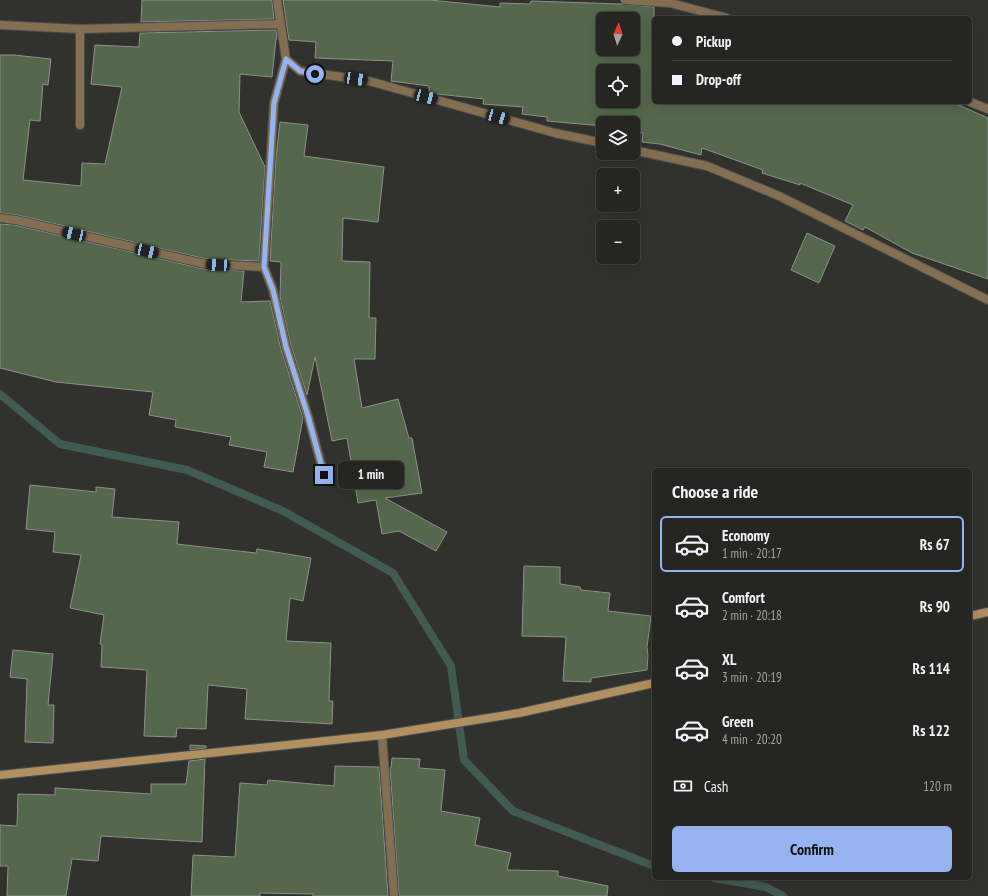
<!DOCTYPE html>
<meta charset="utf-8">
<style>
:root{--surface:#252522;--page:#2d2d2a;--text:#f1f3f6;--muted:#a3a5a5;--line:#424240;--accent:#95b2f1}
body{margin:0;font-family:"PT Sans Narrow",sans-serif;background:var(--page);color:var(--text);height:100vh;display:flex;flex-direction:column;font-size:15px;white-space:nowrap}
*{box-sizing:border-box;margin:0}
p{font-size:13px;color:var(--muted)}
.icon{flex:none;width:22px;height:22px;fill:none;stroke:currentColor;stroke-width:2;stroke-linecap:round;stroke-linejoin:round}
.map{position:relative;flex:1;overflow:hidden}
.panel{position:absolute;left:652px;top:468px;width:320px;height:412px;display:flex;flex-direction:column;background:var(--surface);border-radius:6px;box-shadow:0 4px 16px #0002,0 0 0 1px var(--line)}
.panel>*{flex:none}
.top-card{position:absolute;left:652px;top:16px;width:320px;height:88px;border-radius:6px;box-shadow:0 4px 16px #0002,0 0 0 1px var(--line);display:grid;align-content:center;height:88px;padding:0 20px;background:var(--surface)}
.needle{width:26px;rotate:4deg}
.controls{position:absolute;left:596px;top:12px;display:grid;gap:8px}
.controls a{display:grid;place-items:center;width:44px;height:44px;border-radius:6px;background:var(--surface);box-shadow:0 4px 16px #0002,0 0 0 1px var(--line);font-size:20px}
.end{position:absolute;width:18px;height:18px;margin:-9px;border:5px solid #95b2f1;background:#111;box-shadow:0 0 0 2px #111}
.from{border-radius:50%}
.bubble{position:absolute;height:28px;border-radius:6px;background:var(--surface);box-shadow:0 4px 16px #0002,0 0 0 1px var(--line);font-size:13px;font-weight:600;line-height:28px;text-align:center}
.car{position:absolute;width:12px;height:24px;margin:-12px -6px;border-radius:5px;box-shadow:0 0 3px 1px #0007;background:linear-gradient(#222 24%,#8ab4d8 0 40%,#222 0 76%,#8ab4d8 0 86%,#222 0)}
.top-card b{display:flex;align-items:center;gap:14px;height:38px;font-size:15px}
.top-card b+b{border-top:1px solid var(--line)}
.top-card i{width:10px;height:10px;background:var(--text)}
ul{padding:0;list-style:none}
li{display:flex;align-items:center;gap:12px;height:56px;margin:0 8px 6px;padding:0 12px;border:2px solid transparent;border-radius:6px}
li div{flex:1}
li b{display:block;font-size:15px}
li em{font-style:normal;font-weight:600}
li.selected{border-color:var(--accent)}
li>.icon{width:36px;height:36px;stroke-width:1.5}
h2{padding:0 20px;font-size:18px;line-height:48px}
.pay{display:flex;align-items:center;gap:10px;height:44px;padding:0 20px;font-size:15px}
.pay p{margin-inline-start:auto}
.button{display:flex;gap:8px;margin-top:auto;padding:8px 20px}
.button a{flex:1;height:46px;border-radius:6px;background:var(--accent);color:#111;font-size:16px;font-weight:600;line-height:46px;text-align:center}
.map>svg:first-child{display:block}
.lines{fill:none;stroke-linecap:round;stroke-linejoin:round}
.stream{stroke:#415b52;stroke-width:8}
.building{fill:#55684d;stroke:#8d908b;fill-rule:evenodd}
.street-casing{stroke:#4e4e4b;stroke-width:10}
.secondary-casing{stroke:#4e4e4b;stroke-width:10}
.street{stroke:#836e52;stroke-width:8}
.secondary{stroke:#b08f62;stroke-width:8}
.route{stroke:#95b2f1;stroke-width:5}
</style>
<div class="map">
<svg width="988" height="896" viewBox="0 0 988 896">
<rect width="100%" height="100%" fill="#31312d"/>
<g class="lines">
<path class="stream" d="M0,394L60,444L187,470L283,511L393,573L451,666L464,760L513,811L654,866
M714,878L766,887L783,896"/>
</g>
<path class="building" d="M142,0H272L274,19L141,22Z
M283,0H430L500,7V3L530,4L531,1L621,4L654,7V102H952L988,118V279L912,253L865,227L863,230L845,221L853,205L800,183V185L762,173L763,170L702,148L701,155L660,144L642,142L643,133L633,131V123H603V126L547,121V117L522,114L523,107L483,104L484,99L437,94L429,92V86L391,81L393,61L315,58L316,42L289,40ZM603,19H633V49H603ZM603,71H633V101H603Z
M276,30L277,39H276L272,77L240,74L239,112L265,167L259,261L206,259L17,215L0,213V55H14L51,59L48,85L43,84L40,121L30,120L23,180L81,186L82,163L105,164L122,87L91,84L95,45L139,47L140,33Z
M280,122L308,125L304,156L384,167L378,222L343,218L342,261L370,262L369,318H376L375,359H354L362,408L398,399L409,438H412L422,493L385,498L447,532L436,551L399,531L382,534L376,500L358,503L347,438L332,441L315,357L307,395L291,346L280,297L281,262L270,261L276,157Z
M0,224L15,225L204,269L244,271L241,302L270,301L281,349L303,418L293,472L264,467L267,452L229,445L231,437L175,427L176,420L149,415L153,392L56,382L0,368Z
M807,233L835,246L819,283L791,270Z
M30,485L96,492V487L115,489L112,517L179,522L177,544L256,553L257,549L311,558L303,601L290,598L286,641L331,643L329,701H333L332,724L245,719L247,689L208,685L206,729L177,728L176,737L144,736L147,670L101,667L102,645L100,644L104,615L70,608L81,555L53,552L55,532L26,529Z
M524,566L560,567V584L580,587L581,590L610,593L608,611L651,616L647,647L648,655L647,670L591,678V682L563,681L566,637L522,636Z
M13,650L53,654L48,705H54L53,743L25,742L27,679L10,677Z
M190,745L206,746V748L190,750Z
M392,758L420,759L419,768L445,770L441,811L480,818L475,845L511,853L507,870L558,871V876L608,886L607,896H399L390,768H391Z
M205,759L202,842L101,836L98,861L72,859L66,896H7L8,866H0V825L17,826L18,794L55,795V788L151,794V784H186L189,761Z
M335,766L379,767L388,896H313V894L260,893V896H191L193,855L235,857L240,783L267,785L268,780L334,786Z"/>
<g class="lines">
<g class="street-casing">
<path id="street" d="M277,0L286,59L300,71L369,81L555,133L603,143
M625,0L670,3L727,18
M0,25L80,29L280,24
M970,102L988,109
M80,125V29
M633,150L707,166L779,196L988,300
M0,218L16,220L205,264L264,267L273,290L286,347L308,416L324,475
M264,267L274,103L286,59
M382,735L394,896"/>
</g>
<g class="secondary-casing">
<path id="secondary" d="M970,616L988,612
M0,775L382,735L519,713L654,683"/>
</g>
<use href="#street" class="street"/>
<use href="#secondary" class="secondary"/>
</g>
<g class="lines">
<path class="route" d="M315,74L300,71L286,59L274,103L264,267L273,290L286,347L308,416L324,475"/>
</g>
</svg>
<div class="controls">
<a><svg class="needle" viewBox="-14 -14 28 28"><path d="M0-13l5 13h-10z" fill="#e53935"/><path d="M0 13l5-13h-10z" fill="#a3a5a5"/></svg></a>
<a><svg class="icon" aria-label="locate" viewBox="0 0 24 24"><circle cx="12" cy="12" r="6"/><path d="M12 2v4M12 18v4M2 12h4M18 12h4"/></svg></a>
<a><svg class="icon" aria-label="layers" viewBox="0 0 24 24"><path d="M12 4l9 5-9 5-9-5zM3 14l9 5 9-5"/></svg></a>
<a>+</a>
<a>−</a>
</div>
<i class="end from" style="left:315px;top:74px"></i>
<i class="end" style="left:324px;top:475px"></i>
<div class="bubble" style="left:338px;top:461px;width:66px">1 min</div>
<i class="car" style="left:356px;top:79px;rotate:98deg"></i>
<i class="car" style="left:426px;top:97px;rotate:105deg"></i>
<i class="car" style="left:498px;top:117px;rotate:106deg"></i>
<i class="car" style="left:74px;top:234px;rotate:283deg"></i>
<i class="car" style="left:147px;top:251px;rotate:103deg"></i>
<i class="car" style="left:218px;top:265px;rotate:273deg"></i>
<div class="top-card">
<b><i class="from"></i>Pickup</b>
<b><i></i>Drop-off</b>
</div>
<section class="panel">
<h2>Choose a ride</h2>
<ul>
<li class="selected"><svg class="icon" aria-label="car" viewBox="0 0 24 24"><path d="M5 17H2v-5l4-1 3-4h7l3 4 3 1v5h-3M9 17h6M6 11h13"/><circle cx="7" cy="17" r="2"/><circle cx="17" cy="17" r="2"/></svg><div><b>Economy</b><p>1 min · 20:17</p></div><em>Rs 67</em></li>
<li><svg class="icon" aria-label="car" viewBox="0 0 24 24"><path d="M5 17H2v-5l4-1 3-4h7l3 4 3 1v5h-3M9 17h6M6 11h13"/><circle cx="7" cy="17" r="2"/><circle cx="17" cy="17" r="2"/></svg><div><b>Comfort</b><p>2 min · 20:18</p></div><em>Rs 90</em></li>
<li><svg class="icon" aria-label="car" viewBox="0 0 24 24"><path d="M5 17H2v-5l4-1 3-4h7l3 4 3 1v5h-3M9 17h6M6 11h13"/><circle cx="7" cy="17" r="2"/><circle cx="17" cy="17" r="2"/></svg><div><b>XL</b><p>3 min · 20:19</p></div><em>Rs 114</em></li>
<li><svg class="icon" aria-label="car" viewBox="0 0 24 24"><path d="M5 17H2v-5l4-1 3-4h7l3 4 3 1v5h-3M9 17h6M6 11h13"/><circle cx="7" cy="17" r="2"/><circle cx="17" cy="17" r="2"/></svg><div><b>Green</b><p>4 min · 20:20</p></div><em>Rs 122</em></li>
</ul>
<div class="pay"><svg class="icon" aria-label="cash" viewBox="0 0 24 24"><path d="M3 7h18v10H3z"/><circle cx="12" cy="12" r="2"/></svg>Cash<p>120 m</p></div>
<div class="button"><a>Confirm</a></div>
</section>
</div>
